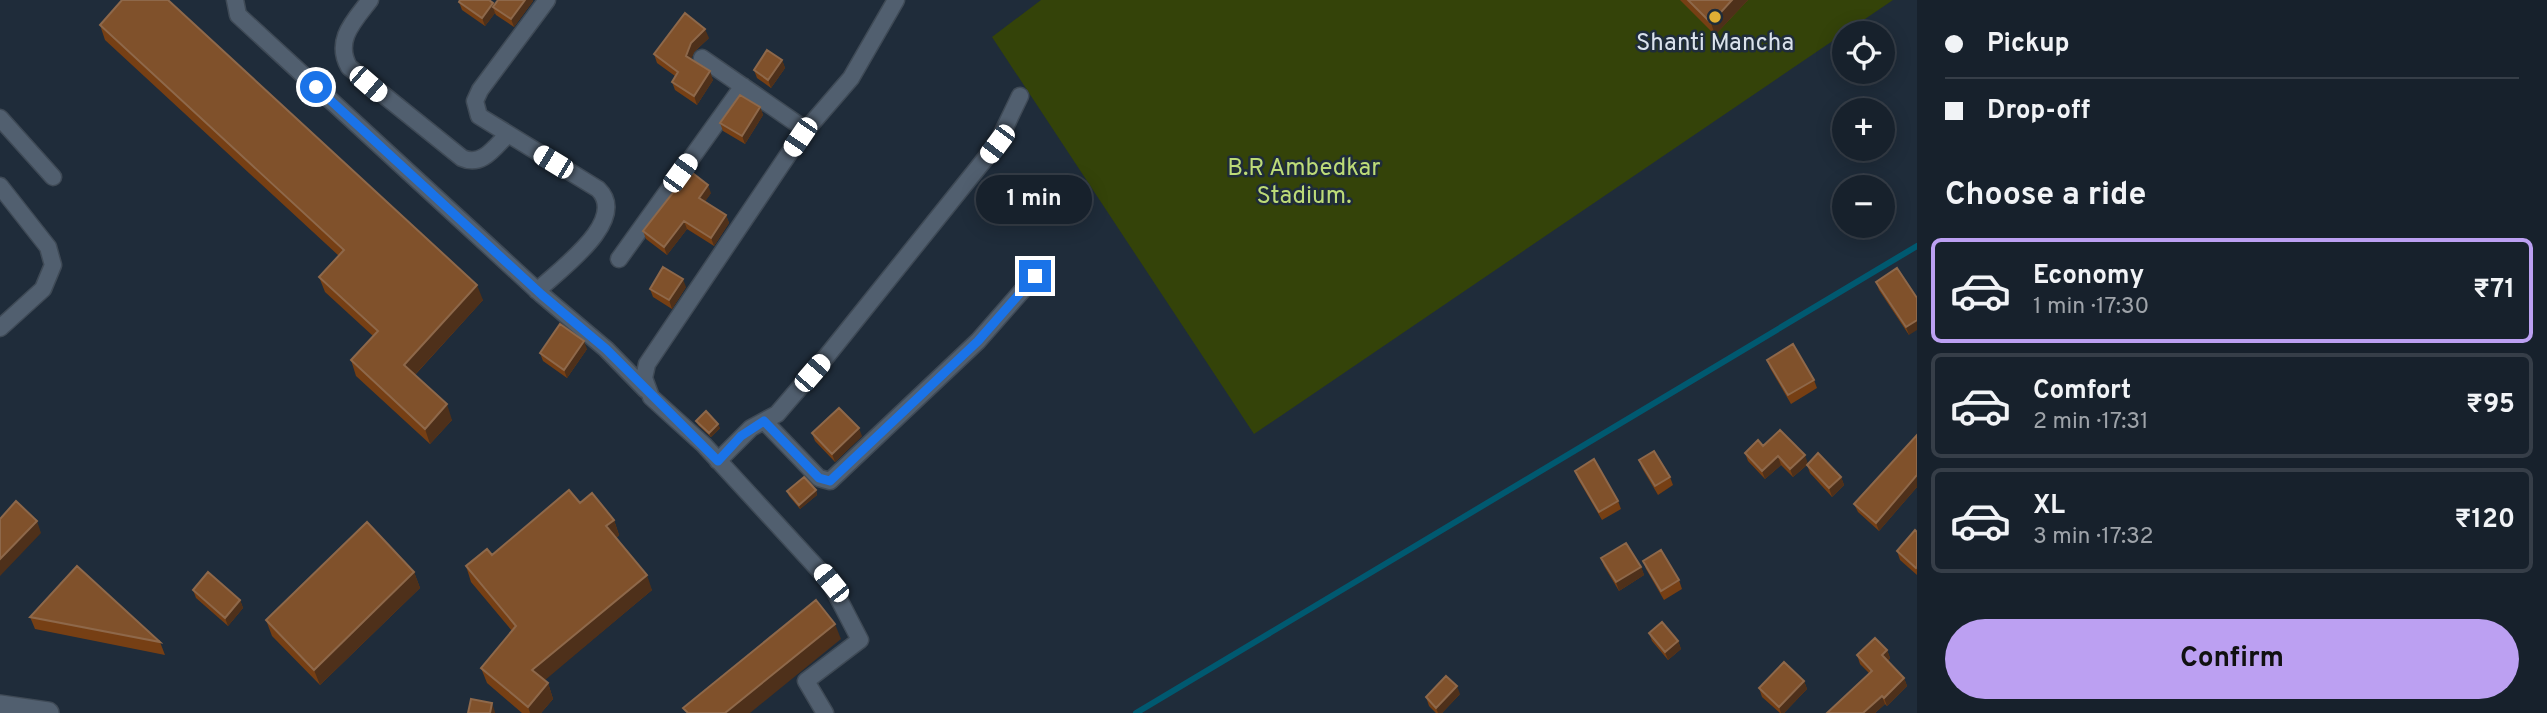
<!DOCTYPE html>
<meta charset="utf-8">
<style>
:root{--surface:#17212c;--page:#242e38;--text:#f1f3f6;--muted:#9ea3a9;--line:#363e48;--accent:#bca0f2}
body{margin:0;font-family:Overpass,sans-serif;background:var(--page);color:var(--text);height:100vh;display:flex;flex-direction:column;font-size:26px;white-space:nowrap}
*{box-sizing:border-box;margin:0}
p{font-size:23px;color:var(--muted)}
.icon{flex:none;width:38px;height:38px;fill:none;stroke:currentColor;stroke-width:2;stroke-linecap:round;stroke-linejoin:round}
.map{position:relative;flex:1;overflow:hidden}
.side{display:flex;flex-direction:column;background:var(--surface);width:630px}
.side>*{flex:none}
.guide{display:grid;align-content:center;height:154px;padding:0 28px;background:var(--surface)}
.buttons{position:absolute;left:1832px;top:21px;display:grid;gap:14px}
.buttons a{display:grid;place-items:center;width:63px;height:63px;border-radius:50%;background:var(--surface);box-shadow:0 4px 18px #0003,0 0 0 2px var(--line);font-size:35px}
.end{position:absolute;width:32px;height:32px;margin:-16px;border:9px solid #1a73e8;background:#fff;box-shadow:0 0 0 4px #fff}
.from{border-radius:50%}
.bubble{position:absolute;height:49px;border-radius:24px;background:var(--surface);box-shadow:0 4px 18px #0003,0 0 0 2px var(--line);font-size:23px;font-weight:700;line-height:49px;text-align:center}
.car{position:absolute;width:21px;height:42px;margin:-21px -10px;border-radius:9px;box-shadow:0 0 5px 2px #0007;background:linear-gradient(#fff 24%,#345 0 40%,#fff 0 76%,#345 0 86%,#fff 0)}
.guide b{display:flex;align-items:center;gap:24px;height:66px;font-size:26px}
.guide b+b{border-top:2px solid var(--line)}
.guide i{width:18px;height:18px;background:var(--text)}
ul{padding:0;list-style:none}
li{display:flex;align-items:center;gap:21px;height:105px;margin:0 14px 10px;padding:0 14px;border:4px solid var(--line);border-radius:10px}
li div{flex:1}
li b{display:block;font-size:26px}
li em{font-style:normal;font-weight:700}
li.selected{border-color:var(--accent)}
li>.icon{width:63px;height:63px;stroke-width:1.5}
h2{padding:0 28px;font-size:32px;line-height:84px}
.action{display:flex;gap:14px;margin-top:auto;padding:14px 28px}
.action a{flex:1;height:80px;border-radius:42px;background:var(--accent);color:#111;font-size:28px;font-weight:700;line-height:80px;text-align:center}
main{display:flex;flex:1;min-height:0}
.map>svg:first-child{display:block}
.green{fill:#344309}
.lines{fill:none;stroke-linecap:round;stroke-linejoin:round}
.stream{stroke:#005970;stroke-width:6}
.street-casing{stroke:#3f4a56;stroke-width:19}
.secondary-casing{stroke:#3f4a56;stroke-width:24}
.street{stroke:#515f6f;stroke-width:16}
.secondary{stroke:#515f6f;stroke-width:21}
.wall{fill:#763f14}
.shaded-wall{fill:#4e301a}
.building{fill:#80512b;stroke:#8e684a;stroke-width:2}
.route{stroke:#1a73e8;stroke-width:9}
.poi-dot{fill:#e1af34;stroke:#1f2c3a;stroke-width:2.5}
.labels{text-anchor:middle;stroke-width:5;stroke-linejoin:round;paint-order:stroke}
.poi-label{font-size:24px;fill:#dae2ec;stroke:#1f2c3a}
.park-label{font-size:24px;fill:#bddb78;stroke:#1f2c3a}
</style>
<main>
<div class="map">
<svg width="1917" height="713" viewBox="0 0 1917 713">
<rect width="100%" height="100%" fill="#1f2c3a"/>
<path class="green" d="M1041,0H1893L1254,434L992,37Z"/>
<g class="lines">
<path class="stream" d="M1136,713L1917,246"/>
<g class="street-casing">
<path id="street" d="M235,0L238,15L542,295L606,349L646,390
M370,0C354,21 334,40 349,67L462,158C482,167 494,148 507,135
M702,58L806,130
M0,118L53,177
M0,186L48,247L53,265L43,289L0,328
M619,259L743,86
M537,291C559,270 630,220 598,189L479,116L475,101L480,90L547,0
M764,421L819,478L830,481L978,341L1035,276
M718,461L751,428L777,414L826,357L997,144L1020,96
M825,713L806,681L860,640L831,584L820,571L704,445L651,397L644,378L647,364L800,137L851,78L896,0"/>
</g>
<g class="secondary-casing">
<path id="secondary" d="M0,706L48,713"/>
</g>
<use href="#street" class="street"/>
<use href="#secondary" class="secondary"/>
</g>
<path class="wall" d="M498,0H533V1L514,27L496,15L495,13L485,26L462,10L459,2L493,3L494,5Z
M1680,0H1748L1715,35Z
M100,25L483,300L415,375L452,420L430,444L356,376L351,360L373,336L325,292L319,277L339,256L105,40Z
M709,38L694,52L691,59L713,80L697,105L675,90L672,82L675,76L657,63L654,54Z
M782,60L785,68L771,88L757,78L754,70Z
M760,107L763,115L745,144L723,131L720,123Z
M711,193L705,201L726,215L729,223L714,246L687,229L667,255L646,239L643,231Z
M1876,282L1917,298L1909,335L1879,290Z
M686,287L672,309L653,297L650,289Z
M587,349L567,378L543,361L540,353Z
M1767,360L1814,380L1817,388L1791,404L1770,368Z
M696,421L720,428L711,437L698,425Z
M812,433L862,436L835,462L815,441Z
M1917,435V487L1879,531L1858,512L1854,504Z
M1763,446L1841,477L1844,485L1832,497L1810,473L1807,465L1793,477L1781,465L1765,479L1748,461L1745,453Z
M1639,460L1670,477L1673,485L1658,495L1642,468Z
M1575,471L1618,501L1621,509L1602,520L1578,479Z
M816,490L817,495L800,509L789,496L787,491Z
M580,503L614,520L619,535L616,538L652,590L544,680L548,683L553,699L541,713H522L487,683L481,668L512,631L471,582L466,566L492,555Z
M1917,532V575L1900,560L1897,551Z
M1601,558L1641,567L1644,575L1619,591L1604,566Z
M1643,561L1679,580L1682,589L1664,600L1646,569Z
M414,572L420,588L320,685L272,636L266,620Z
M193,590L240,600L243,608L228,626L196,598Z
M30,617L160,642L165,655L35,629Z
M1649,633L1678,641L1681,649L1668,660L1652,641Z
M1887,650L1890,658L1888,661L1904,678L1907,686L1887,706L1885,704L1875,713H1827L1869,673L1860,664L1857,655Z
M1804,681L1807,689L1784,713H1780L1762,697L1759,688Z
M1460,694L1442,713H1436L1429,706L1426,697Z"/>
<path class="shaded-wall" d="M525,0H533V1L514,27L511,19Z
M1732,0H1748L1715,35L1711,23Z
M493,3L495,8L493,7L495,13L485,26L482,18Z
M705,29L709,38L694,52L689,64L686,56L691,43Z
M782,60L785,68L771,88L768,80Z
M710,71L713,80L697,105L694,96Z
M760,107L763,115L745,144L742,136Z
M708,185L711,193L702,206L699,198Z
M726,215L729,223L714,246L711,238Z
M684,221L687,229L667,255L664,247Z
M683,279L686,287L672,309L669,300Z
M477,285L483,300L410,380L404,365Z
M1917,320V330L1909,335L1906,327Z
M584,341L587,349L567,378L564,370Z
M447,404L452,420L430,444L425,429Z
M718,424L720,428L711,437L709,433Z
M859,428L862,436L835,462L832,454Z
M1805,455L1808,464L1793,477L1790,469Z
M1778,456L1781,465L1765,479L1762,471Z
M1917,475V487L1879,531L1876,523Z
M1841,477L1844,485L1832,497L1829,488Z
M816,490L817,495L800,509L799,505Z
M614,520L619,535L612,542L606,526Z
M37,521L41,533L0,576V559Z
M1641,567L1644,575L1619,591L1616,582Z
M414,572L420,588L320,685L314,670Z
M647,575L652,590L538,686L532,670Z
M240,600L243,608L228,626L225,618Z
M835,624L841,639L750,713H725Z
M1678,641L1681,649L1668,660L1665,652Z
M1887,650L1890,658L1885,663L1882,655Z
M1904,678L1907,686L1887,706L1884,698Z
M1804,681L1807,689L1784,713H1781L1779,707Z
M548,683L553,699L541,713H530L528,707Z
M1457,686L1460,694L1442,713H1438L1436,708Z
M1882,696L1885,704L1875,713H1863Z
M492,703L495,712V713H490Z"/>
<path class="building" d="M122,0H168L477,285L404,365L447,404L425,429L351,360L378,331L319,277L344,250L100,25Z
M460,0H489L493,3L482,18L459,2Z
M498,0H525L511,19L493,7Z
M1688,0H1732L1711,23Z
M685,13L705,29L691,43L686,56L710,71L694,96L672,82L678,72L654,54Z
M767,50L782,60L768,80L754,70Z
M740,95L760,107L742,136L720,123Z
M690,171L708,185L699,198L726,215L711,238L684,221L664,247L643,231Z
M663,267L683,279L669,300L650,289Z
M1897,268L1917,298V320L1906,327L1876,282Z
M560,324L584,341L564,370L540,353Z
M1793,344L1814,380L1788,395L1767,360Z
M839,408L859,428L832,454L812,433Z
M706,411L718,424L709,433L696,421Z
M1780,430L1805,455L1790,469L1778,456L1762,471L1745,453L1758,440L1763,446Z
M1917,435V475L1876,523L1854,504Z
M1654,451L1670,477L1655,486L1639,460Z
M1818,453L1841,477L1829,488L1807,465Z
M1594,459L1618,501L1599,512L1575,471Z
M804,477L816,490L799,505L787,491Z
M569,490L580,503L592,493L614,520L606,526L647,575L532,670L548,683L528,707L481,668L516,626L466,566L487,549L492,555Z
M16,501L37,521L0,559V519Z
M367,522L414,572L314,670L266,620Z
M1915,530L1917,532V567L1916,568L1897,551Z
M1626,543L1641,567L1616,582L1601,558Z
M1661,550L1679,580L1661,591L1643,561Z
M77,566L160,642L30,617Z
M208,572L240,600L225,618L193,590Z
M816,600L835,624L725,713H688L683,708Z
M1662,622L1678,641L1665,652L1649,633Z
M1875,638L1887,650L1882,655L1904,678L1884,698L1882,696L1863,713H1827L1872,671L1857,655Z
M1784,662L1804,681L1779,707L1759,688Z
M1446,676L1457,686L1436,708L1426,697Z
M471,699L492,703L490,713H468Z"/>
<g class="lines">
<path class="route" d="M316,87L542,295L606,349L718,461L741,436L764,421L819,478L830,481L978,341L1035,276"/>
</g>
<circle class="poi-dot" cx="1715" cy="17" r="7"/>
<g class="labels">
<g class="poi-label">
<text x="1715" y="50">Shanti Mancha</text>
</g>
<g class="park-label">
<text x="1304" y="175">B.R Ambedkar<tspan x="1304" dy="28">Stadium.</tspan></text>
</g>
</g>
</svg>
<div class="buttons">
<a><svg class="icon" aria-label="locate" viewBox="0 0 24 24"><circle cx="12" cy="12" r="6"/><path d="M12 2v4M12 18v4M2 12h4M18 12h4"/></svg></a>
<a>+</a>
<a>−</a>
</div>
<i class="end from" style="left:316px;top:87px"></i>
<i class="end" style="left:1035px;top:276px"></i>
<div class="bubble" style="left:976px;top:175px;width:116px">1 min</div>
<i class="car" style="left:368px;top:84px;rotate:131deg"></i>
<i class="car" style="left:800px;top:137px;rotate:214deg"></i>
<i class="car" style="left:997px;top:144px;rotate:217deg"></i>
<i class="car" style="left:553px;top:162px;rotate:301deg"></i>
<i class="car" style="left:680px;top:173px;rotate:36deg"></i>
<i class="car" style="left:812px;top:373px;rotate:41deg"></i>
<i class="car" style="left:831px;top:583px;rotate:321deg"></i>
</div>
<section class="side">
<div class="guide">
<b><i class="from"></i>Pickup</b>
<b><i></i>Drop-off</b>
</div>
<h2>Choose a ride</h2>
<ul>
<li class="selected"><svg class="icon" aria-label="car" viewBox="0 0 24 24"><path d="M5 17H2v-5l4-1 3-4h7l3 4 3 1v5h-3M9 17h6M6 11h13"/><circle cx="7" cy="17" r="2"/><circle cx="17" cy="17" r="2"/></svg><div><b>Economy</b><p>1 min · 17:30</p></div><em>₹71</em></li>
<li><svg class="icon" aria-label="car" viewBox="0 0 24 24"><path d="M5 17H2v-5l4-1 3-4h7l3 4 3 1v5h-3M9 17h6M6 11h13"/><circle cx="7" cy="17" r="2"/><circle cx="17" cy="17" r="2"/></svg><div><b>Comfort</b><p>2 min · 17:31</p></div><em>₹95</em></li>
<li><svg class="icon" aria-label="car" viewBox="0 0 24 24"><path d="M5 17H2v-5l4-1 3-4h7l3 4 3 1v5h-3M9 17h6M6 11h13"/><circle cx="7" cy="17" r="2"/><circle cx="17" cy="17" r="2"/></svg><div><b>XL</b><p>3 min · 17:32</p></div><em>₹120</em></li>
</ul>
<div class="action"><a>Confirm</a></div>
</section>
</main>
